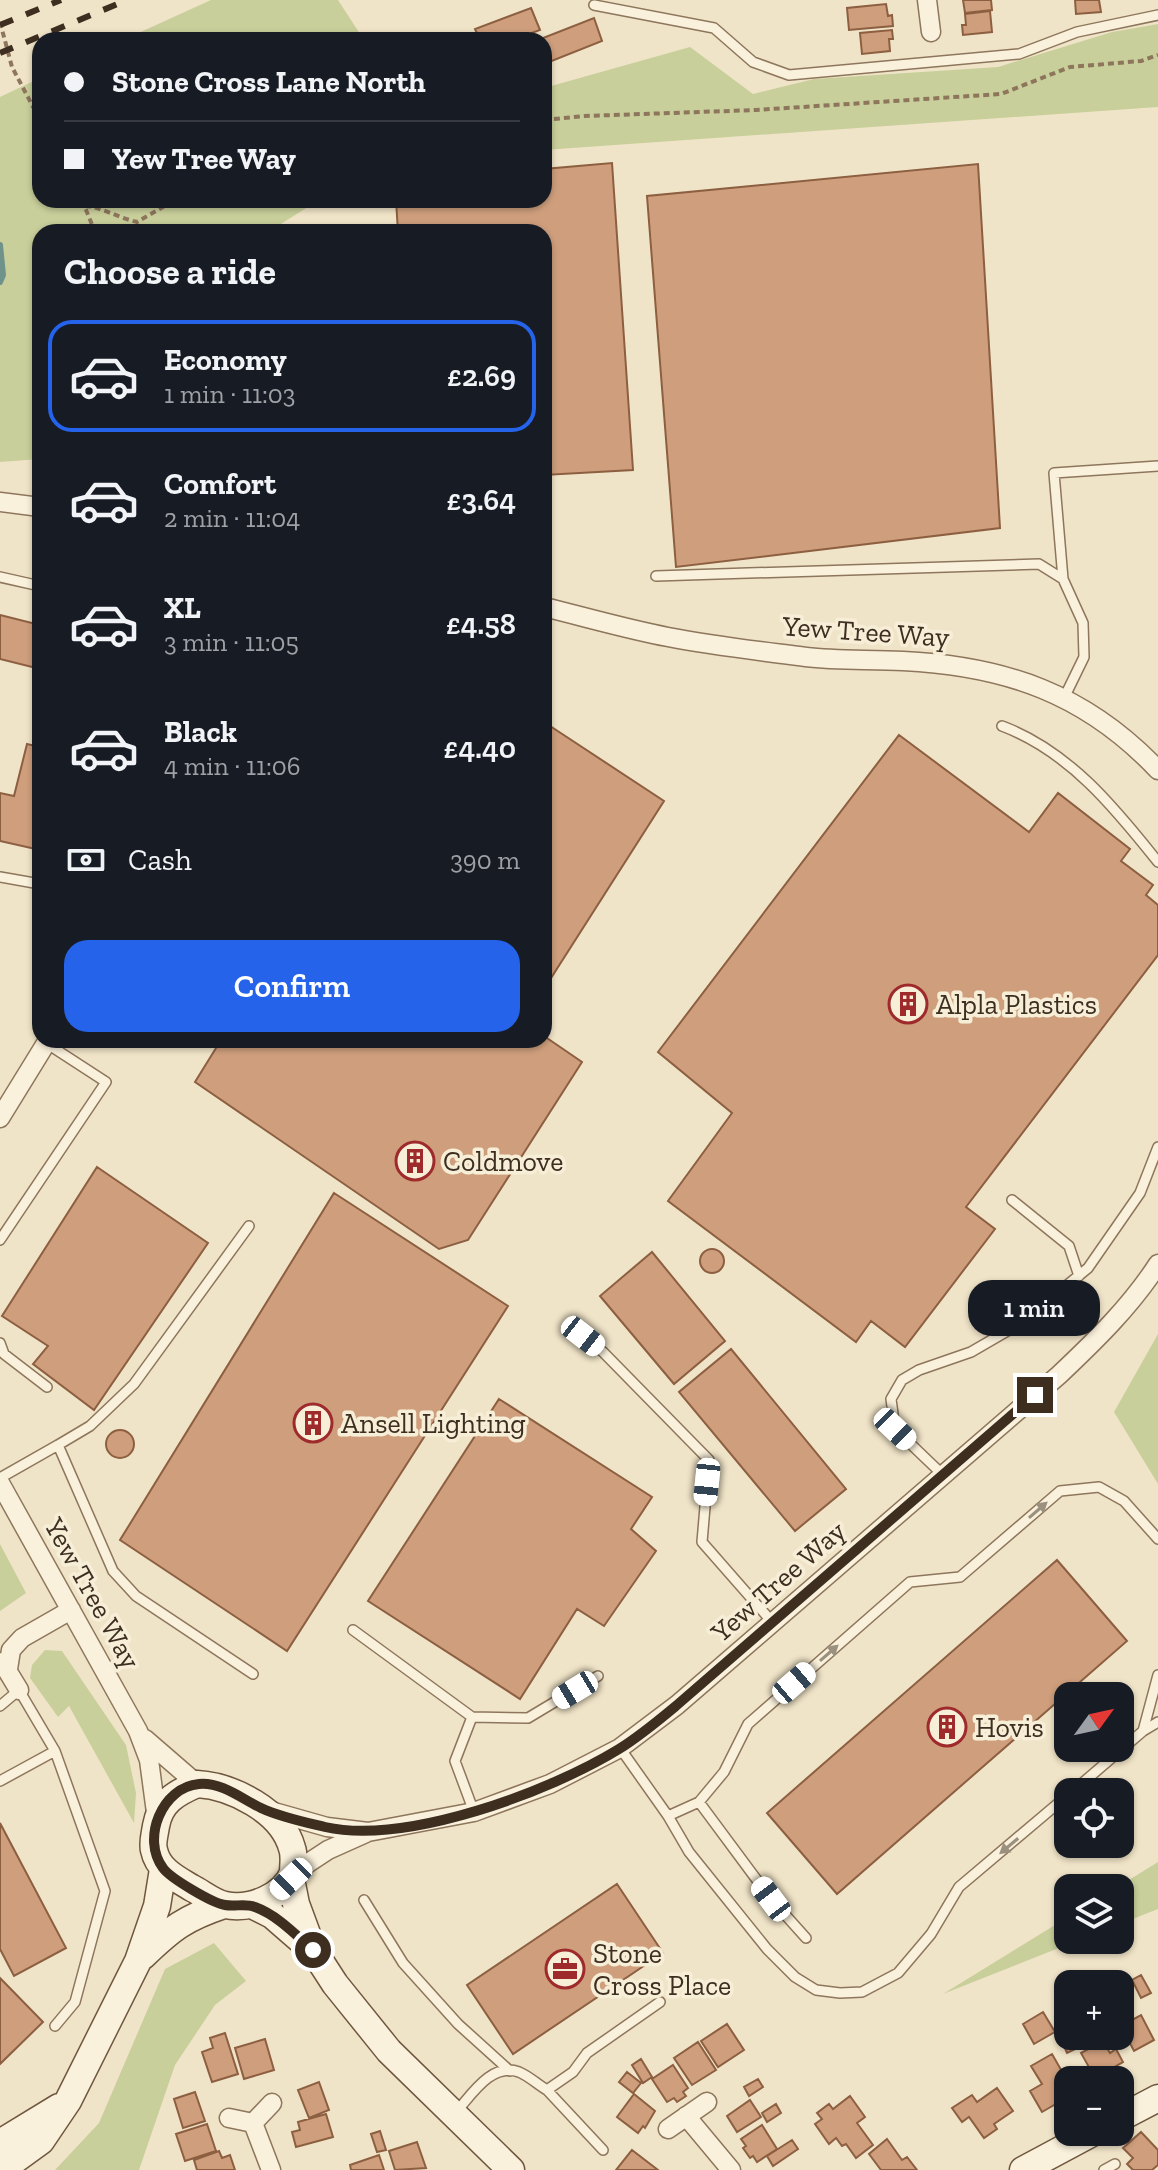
<!DOCTYPE html>
<meta charset="utf-8">
<style>
:root{--surface:#171b24;--page:#242831;--text:#f1f3f6;--muted:#9ea1a6;--line:#363941;--accent:#2563eb}
body{margin:0;font-family:"Zilla Slab",serif;background:var(--page);color:var(--text);height:100vh;display:flex;flex-direction:column;font-size:30px;white-space:nowrap}
*{box-sizing:border-box;margin:0}
p{font-size:26px;color:var(--muted)}
.icon{flex:none;width:44px;height:44px;fill:none;stroke:currentColor;stroke-width:2;stroke-linecap:round;stroke-linejoin:round}
.map{position:relative;flex:1;overflow:hidden}
.sheet{position:absolute;left:32px;top:224px;width:520px;height:824px;display:flex;flex-direction:column;background:var(--surface);border-radius:24px;box-shadow:0 2px 6px #0004}
.sheet>*{flex:none}
.guide{position:absolute;left:32px;top:32px;width:520px;height:176px;border-radius:24px;box-shadow:0 2px 6px #0004;display:grid;align-content:center;height:176px;padding:0 32px;background:var(--surface)}
.needle{width:52px;rotate:57deg}
.fabs{position:absolute;left:1054px;top:1682px;display:grid;gap:16px}
.fabs a{display:grid;place-items:center;width:80px;height:80px;border-radius:16px;background:var(--surface);box-shadow:0 2px 6px #0004;font-size:40px}
.end{position:absolute;width:36px;height:36px;margin:-18px;border:10px solid #3d2e20;background:#fff;box-shadow:0 0 0 4px #fff}
.from{border-radius:50%}
.bubble{position:absolute;height:56px;border-radius:24px;background:var(--surface);box-shadow:0 2px 6px #0004;font-size:26px;font-weight:600;line-height:56px;text-align:center}
.car{position:absolute;width:24px;height:48px;margin:-24px -12px;border-radius:10px;box-shadow:0 0 6px 2px #0007;background:linear-gradient(#fff 24%,#345 0 40%,#fff 0 76%,#345 0 86%,#fff 0)}
.guide b{display:flex;align-items:center;gap:28px;height:76px;font-size:30px}
.guide b+b{border-top:2px solid var(--line)}
.guide i{width:20px;height:20px;background:var(--text)}
ul{padding:0;list-style:none}
li{display:flex;align-items:center;gap:24px;height:112px;margin:0 16px 12px;padding:0 16px;border:4px solid transparent;border-radius:24px}
li div{flex:1}
li b{display:block;font-size:30px}
li em{font-style:normal;font-weight:600}
li.current{border-color:var(--accent)}
li>.icon{width:72px;height:72px;stroke-width:1.5}
h2{padding:0 32px;font-size:36px;line-height:96px}
.pay{display:flex;align-items:center;gap:20px;height:88px;padding:0 32px;font-size:30px}
.pay p{margin-inline-start:auto}
.cta{display:flex;gap:16px;margin-top:auto;padding:16px 32px}
.cta a{flex:1;height:92px;border-radius:24px;background:var(--accent);color:#fff;font-size:32px;font-weight:600;line-height:92px;text-align:center}
.map>svg:first-child{display:block}
.green{fill:#c9cf9b}
.lines{fill:none;stroke-linecap:round;stroke-linejoin:round}
.stream{stroke:#6f938a;stroke-width:6}
.building{fill:#cf9f7d;stroke:#8d5f41;stroke-width:2}
.lane-casing{stroke:#8d765c;stroke-width:12}
.street-casing{stroke:#8d765c;stroke-width:21}
.secondary-casing{stroke:#6f573f;stroke-width:29}
.path{stroke:#8d765c;stroke-width:4;stroke-dasharray:6 4;stroke-linecap:butt}
.lane{stroke:#faf1dc;stroke-width:9}
.street{stroke:#faf1dc;stroke-width:18}
.secondary{stroke:#faf1dc;stroke-width:26}
.rail{stroke:#3d2e20;stroke-width:6;stroke-dasharray:14 14;stroke-linecap:butt}
.oneway{fill:#9c907e}
.route{stroke:#3d2e20;stroke-width:10}
.labels{text-anchor:middle;stroke-width:7;stroke-linejoin:round;paint-order:stroke}
.street-label{font-size:28px;fill:#3d2e20;stroke:#f7eed8}
.poi-label{font-size:28px;fill:#3d2e20;stroke:#f7eed8;text-anchor:start}
</style>
<div class="map">
<svg width="1158" height="2170" viewBox="0 0 1158 2170">
<rect width="100%" height="100%" fill="#f0e4c8"/>
<path class="green" d="M211,0H338L364,40H123Z
M1158,24V107L544,150V88L690,47L753,94L814,79L998,67L1112,32Z
M40,78V200H319L268,232H40V459L0,462V97Z
M1158,1334V1484L1114,1412Z
M0,1544L26,1593L0,1611Z
M45,1650L62,1651L126,1745L136,1793L134,1823L69,1706L58,1717L30,1678L32,1665Z
M1158,1862V1909L1120,1924V1888H1116Z
M1068,1917V1940H1079L943,1994Z
M214,1943L246,1981L215,2005L175,2065L139,2170H55L99,2123L165,1969Z"/>
<g class="lines">
<path class="stream" d="M0,245L3,275L0,282"/>
</g>
<path class="building" d="M963,0H991L992,10L965,13Z
M1075,0H1099L1101,12L1076,14Z
M886,4L888,16L892,15L893,26L849,30L847,8Z
M531,8L540,30L513,40H480L475,29Z
M990,11L992,32L963,35L962,25H966L965,14Z
M594,18L602,41L544,64V40H538Z
M892,30L893,39H889L890,51L862,54L860,33Z
M612,163L633,470L544,475V232H398L396,200H544V169Z
M978,164L1000,528L676,567L647,196Z
M0,615L40,625V669L0,659Z
M544,722L664,801L544,989Z
M899,735L1029,832L1058,793L1130,849L1121,861L1153,885L1146,895L1158,905V955L966,1207L995,1229L905,1347L871,1321L856,1342L668,1201L732,1113L658,1052Z
M27,744L40,747V850L0,841V793L14,796Z
M544,1036L582,1062L468,1240L439,1249L195,1082L221,1040H544Z
M97,1167L208,1243L94,1410L33,1364L48,1346L2,1316Z
M334,1193L508,1306L287,1651L120,1540Z
M700 1261a12 12 0 1 1 24 0a12 12 0 1 1-24 0Z
M652,1252L725,1341L674,1384L600,1296Z
M731,1349L846,1489L795,1531L679,1392Z
M499,1399L652,1497L631,1529L656,1551L604,1626L577,1609L520,1699L368,1601Z
M106 1444a14 14 0 1 1 28 0a14 14 0 1 1-28 0Z
M1057,1560L1127,1641L837,1894L767,1813Z
M0,1823L66,1948L14,1976L0,1949Z
M617,1884L663,1953L513,2054L467,1985Z
M1141,1975L1151,1993L1141,1998L1132,1980Z
M0,1978L43,2022L0,2064Z
M1043,2012L1055,2032L1034,2044L1023,2024Z
M1141,2015L1154,2040L1134,2051L1121,2026Z
M727,2024L744,2050L718,2067L701,2041Z
M1068,2029V2036H1078L1082,2046L1067,2053L1058,2033Z
M225,2033L238,2074L212,2082L202,2052L213,2048L210,2038Z
M265,2039L274,2070L244,2079L235,2048Z
M1103,2041L1110,2053L1116,2049L1123,2062L1095,2078L1081,2053Z
M698,2042L716,2070L692,2085L674,2058Z
M1052,2054L1068,2082V2097L1042,2112L1030,2091L1042,2084L1031,2066Z
M641,2059L652,2077L643,2083L632,2065Z
M673,2065L688,2088L683,2092L686,2096L677,2102L674,2098L667,2102L652,2079Z
M627,2072L641,2083L633,2093L619,2082Z
M758,2079L763,2087L749,2096L744,2087Z
M319,2082L329,2110L309,2118L298,2090Z
M997,2088L1013,2111L994,2124L997,2129L984,2138L969,2117L962,2122L952,2108L972,2095L977,2102Z
M195,2092L205,2121L183,2128L174,2099Z
M634,2094L655,2111L645,2128L643,2126L638,2133L617,2117Z
M850,2096L865,2117L857,2123L873,2145L856,2158L846,2144L842,2146L836,2138L829,2144L815,2124L822,2119L817,2113L829,2104L833,2109Z
M750,2100L761,2117L737,2132L727,2116Z
M776,2104L781,2113L767,2122L762,2113Z
M326,2114L333,2137L296,2147L292,2132L300,2130L298,2122Z
M207,2124L216,2151L185,2161L176,2134Z
M762,2125L777,2149L757,2162L753,2156L750,2158L743,2148L746,2146L741,2139Z
M380,2131L386,2150L377,2152L371,2134Z
M1141,2132L1158,2150V2165L1152,2170H1133L1127,2164L1133,2158L1123,2148Z
M887,2139L902,2160L907,2157L917,2170H881L869,2154Z
M792,2140L798,2149L773,2166L767,2156Z
M417,2142L426,2168L395,2170L389,2151Z
M632,2150L658,2170H616Z
M219,2151L222,2158L230,2155L235,2170H197L194,2160Z
M379,2155L384,2170H351L350,2165Z"/>
<g class="lines">
<g class="lane-casing">
<path id="lane" d="M594,5L714,28L753,62L789,75L1019,54L1077,32L1158,15
M656,576L1039,564L1063,579L1083,623L1084,657L1065,696
M0,577L40,586
M1063,579L1054,473L1158,466
M1002,726C1069,751 1115,808 1158,862
M0,877L40,884
M1012,1200L1069,1246L1079,1276
M0,1240L106,1082L46,1043
M583,1336L603,1352L709,1460L702,1542L773,1623
M0,1343L4,1354L47,1387
M58,1445L90,1426L134,1384L249,1226
M943,1475L895,1429L891,1399L902,1380L919,1370L971,1352L1021,1323L1088,1268L1140,1193L1158,1147
M0,1478L58,1445L113,1571L136,1596L253,1674
M353,1630L472,1717
M0,1706L19,1690L55,1751L0,1781
M1143,1731L1158,1722
M620,1748L668,1816L689,1852L767,1949L795,1977L816,1990L840,1993L862,1992L898,1973L931,1934L959,1887L1068,1795
M1072,1792L1143,1731L1158,1675
M699,1802L771,1899L806,1938
M474,1812L455,1761L472,1717L528,1718L598,1676
M668,1816L699,1802L724,1772L748,1724L910,1582L960,1577L1060,1491L1099,1487L1124,1501L1158,1539
M364,1900L403,1963L458,2024L510,2071
M55,2026L75,2002L105,1891L55,1751
M547,2090L603,2150
M457,2111C472,2094 492,2062 519,2072C529,2076 538,2085 547,2090L573,2072L587,2053L660,2002
M1104,2170L1115,2164"/>
</g>
<g class="street-casing">
<path id="street" d="M927,0L931,32
M0,502L40,507
M544,607C585,617 626,629 668,637C714,646 760,651 806,657C838,661 871,659 903,661C1006,666 1086,694 1158,770
M0,1118L48,1040
M0,1483L138,1731L149,1760L157,1820
M2,1662L19,1690
M8,1669L11,1650L22,1638L71,1610
M145,1739L197,1784
M267,1810L327,1827L368,1832L474,1812L550,1784L620,1748L677,1705L1059,1375C1095,1341 1131,1306 1158,1264
M293,1873L328,1850L366,1833
M686,2116L731,2170
M229,2118L253,2123L272,2103
M253,2123L271,2170
M668,2129L707,2102"/>
</g>
<g class="secondary-casing">
<path id="secondary" d="M197,1784C232,1786 282,1811 292,1848C295,1856 293,1865 293,1873C283,1897 250,1910 225,1905C214,1903 202,1893 192,1888C177,1879 158,1870 154,1850C152,1843 155,1833 156,1826C160,1802 176,1793 197,1784Z
M291,1879L296,1904L313,1950L335,1984L389,2051L511,2170
M252,1905L272,1915L310,1948
M143,1956C172,1928 185,1918 224,1905
M1120,2118L1158,2098
M0,2143L59,2107
M1,2170L41,2141L68,2101L138,1961L157,1906L163,1869
M1023,2170L1094,2132"/>
</g>
<path class="path" d="M0,22L12,67L40,120
M544,120L585,116L756,110L1001,94L1070,67L1141,61L1158,55
M82,200L95,232
M85,206C101,207 119,218 137,222L175,200"/>
<use href="#lane" class="lane"/>
<use href="#street" class="street"/>
<use href="#secondary" class="secondary"/>
<path class="rail" d="M0,25L61,0
M0,53L127,0"/>
</g>
<defs><path id="oneway-solid" d="M-6-.8H1V-3.2L6.5 0L1 3.2V.8H-6Z" transform="scale(2)"/></defs>
<g class="oneway">
<use href="#oneway-solid" transform="translate(1038 1510) rotate(-41)"/>
<use href="#oneway-solid" transform="translate(829 1653) rotate(-41)"/>
<use href="#oneway-solid" transform="translate(1009 1846) rotate(140)"/>
</g>
<g class="lines">
<path class="route" d="M313,1950C295,1934 277,1915 255,1907C245,1903 235,1907 225,1905C212,1903 170,1878 163,1868C141,1839 162,1787 199,1784C222,1782 242,1799 261,1808C280,1817 304,1822 325,1827C407,1845 549,1792 619,1749C640,1736 659,1720 677,1705L1035,1395"/>
</g>
<defs>
<g id="building-ring" transform="scale(2)"><circle r="9.5" fill="#f7eed8" stroke="#9e2a2b" stroke-width="1.5"/><path d="M-4-6H4V6H1V3H-1V6H-4ZM-2.5-4.3h1.7v1.8h-1.7ZM.8-4.3h1.7v1.8H.8ZM-2.5-1h1.7V.8h-1.7ZM.8-1h1.7V.8H.8Z" fill="#9e2a2b"/></g>
<g id="office-ring" transform="scale(2)"><circle r="9.5" fill="#f7eed8" stroke="#9e2a2b" stroke-width="1.5"/><path d="M-6-3h4V-5.5h4V-3h4V5H-6ZM-1-4.5V-3h2v-1.5ZM-6 0V1H6V0Z" fill="#9e2a2b"/></g>
</defs>
<g fill-rule="evenodd">
<use href="#building-ring" x="908" y="1004"/>
<use href="#building-ring" x="415" y="1161"/>
<use href="#building-ring" x="313" y="1423"/>
<use href="#building-ring" x="947" y="1727"/>
<use href="#office-ring" x="565" y="1969"/>
</g>
<g class="labels">
<g class="street-label">
<text transform="translate(866 631) rotate(4)" y="10">Yew Tree Way</text>
<text transform="translate(778 1581) rotate(-41)" y="10">Yew Tree Way</text>
<text transform="translate(93 1593) rotate(61)" y="10">Yew Tree Way</text>
</g>
<g class="poi-label">
<text x="936" y="1014">Alpla Plastics</text>
<text x="443" y="1171">Coldmove</text>
<text x="341" y="1433">Ansell Lighting</text>
<text x="975" y="1737">Hovis</text>
<text x="593" y="1963">Stone<tspan x="593" dy="32">Cross Place</tspan></text>
</g>
</g>
</svg>
<div class="fabs">
<a><svg class="needle" viewBox="-14 -14 28 28"><path d="M0-13l5 13h-10z" fill="#e53935"/><path d="M0 13l5-13h-10z" fill="#9ea1a6"/></svg></a>
<a><svg class="icon" aria-label="locate" viewBox="0 0 24 24"><circle cx="12" cy="12" r="6"/><path d="M12 2v4M12 18v4M2 12h4M18 12h4"/></svg></a>
<a><svg class="icon" aria-label="layers" viewBox="0 0 24 24"><path d="M12 4l9 5-9 5-9-5zM3 14l9 5 9-5"/></svg></a>
<a>+</a>
<a>−</a>
</div>
<i class="end from" style="left:313px;top:1950px"></i>
<i class="end" style="left:1035px;top:1395px"></i>
<div class="bubble" style="left:968px;top:1280px;width:132px">1 min</div>
<i class="car" style="left:583px;top:1336px;rotate:128deg"></i>
<i class="car" style="left:895px;top:1429px;rotate:134deg"></i>
<i class="car" style="left:707px;top:1482px;rotate:186deg"></i>
<i class="car" style="left:794px;top:1683px;rotate:49deg"></i>
<i class="car" style="left:575px;top:1690px;rotate:239deg"></i>
<i class="car" style="left:291px;top:1879px;rotate:226deg"></i>
<i class="car" style="left:771px;top:1899px;rotate:323deg"></i>
<div class="guide">
<b><i class="from"></i>Stone Cross Lane North</b>
<b><i></i>Yew Tree Way</b>
</div>
<section class="sheet">
<h2>Choose a ride</h2>
<ul>
<li class="current"><svg class="icon" aria-label="car" viewBox="0 0 24 24"><path d="M5 17H2v-5l4-1 3-4h7l3 4 3 1v5h-3M9 17h6M6 11h13"/><circle cx="7" cy="17" r="2"/><circle cx="17" cy="17" r="2"/></svg><div><b>Economy</b><p>1 min · 11:03</p></div><em>£2.69</em></li>
<li><svg class="icon" aria-label="car" viewBox="0 0 24 24"><path d="M5 17H2v-5l4-1 3-4h7l3 4 3 1v5h-3M9 17h6M6 11h13"/><circle cx="7" cy="17" r="2"/><circle cx="17" cy="17" r="2"/></svg><div><b>Comfort</b><p>2 min · 11:04</p></div><em>£3.64</em></li>
<li><svg class="icon" aria-label="car" viewBox="0 0 24 24"><path d="M5 17H2v-5l4-1 3-4h7l3 4 3 1v5h-3M9 17h6M6 11h13"/><circle cx="7" cy="17" r="2"/><circle cx="17" cy="17" r="2"/></svg><div><b>XL</b><p>3 min · 11:05</p></div><em>£4.58</em></li>
<li><svg class="icon" aria-label="car" viewBox="0 0 24 24"><path d="M5 17H2v-5l4-1 3-4h7l3 4 3 1v5h-3M9 17h6M6 11h13"/><circle cx="7" cy="17" r="2"/><circle cx="17" cy="17" r="2"/></svg><div><b>Black</b><p>4 min · 11:06</p></div><em>£4.40</em></li>
</ul>
<div class="pay"><svg class="icon" aria-label="cash" viewBox="0 0 24 24"><path d="M3 7h18v10H3z"/><circle cx="12" cy="12" r="2"/></svg>Cash<p>390 m</p></div>
<div class="cta"><a>Confirm</a></div>
</section>
</div>
